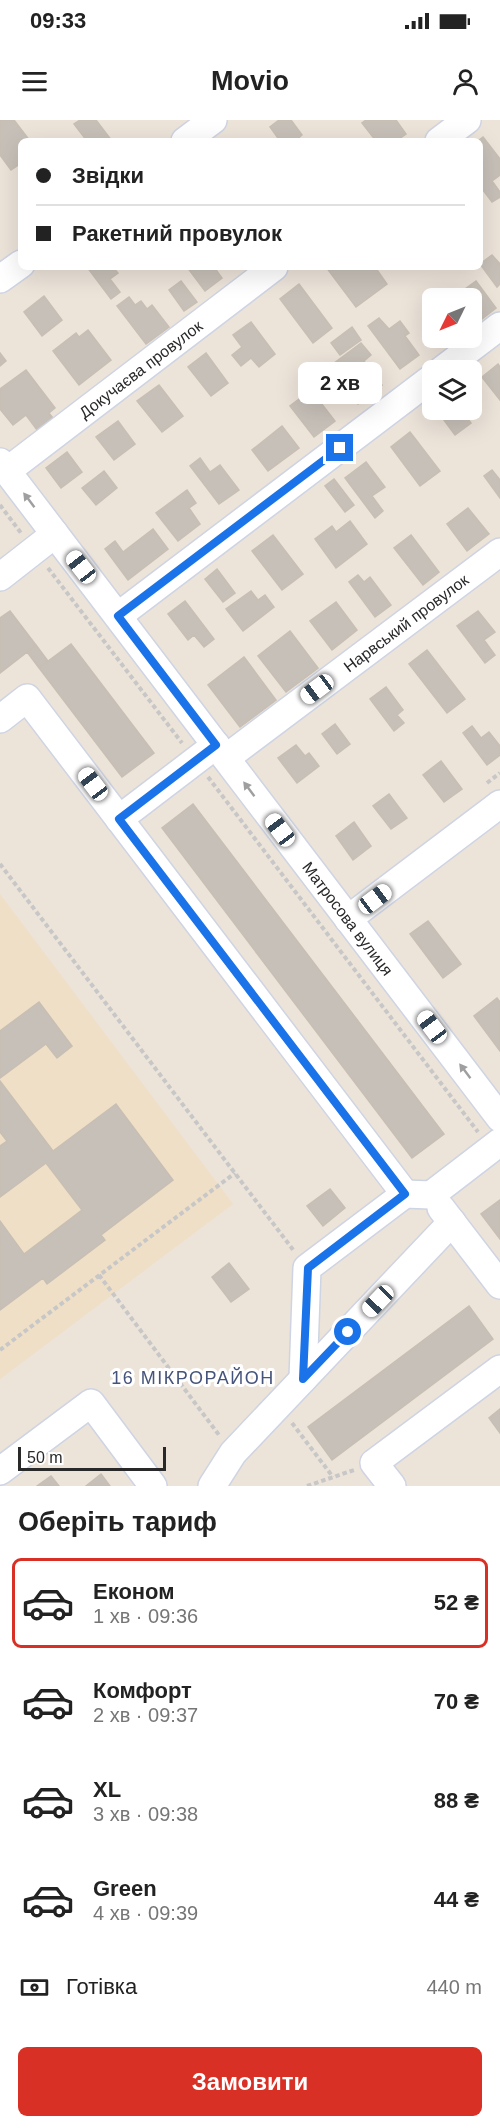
<!DOCTYPE html>
<html lang="uk">
<meta charset="utf-8">
<style>
:root{--surface:#fff;--page:#f6f6f6;--text:#222;--muted:#767676;--line:#e0e0e0;--accent:#d93025}
body{margin:0;font-family:Arial,sans-serif;background:var(--page);color:var(--text);height:100vh;display:flex;flex-direction:column;font-size:22px;white-space:nowrap}
*{box-sizing:border-box;margin:0}
p{font-size:20px;color:var(--muted)}
.icon{flex:none;width:33px;height:33px;fill:none;stroke:currentColor;stroke-width:2;stroke-linecap:round;stroke-linejoin:round}
.map{position:relative;height:1366px;overflow:hidden}
.drawer{display:flex;flex-direction:column;background:var(--surface);flex:1}
.drawer>*{flex:none}
.top-card{position:absolute;left:18px;top:18px;width:465px;height:132px;border-radius:9px;box-shadow:0 6px 24px #0002;display:grid;align-content:center;height:132px;padding:0 18px;background:var(--surface)}
.needle{width:39px;rotate:227deg}
.controls{position:absolute;left:422px;top:168px;display:grid;gap:12px}
.controls a{display:grid;place-items:center;width:60px;height:60px;border-radius:9px;background:var(--surface);box-shadow:0 6px 24px #0002;font-size:30px}
.scale{position:absolute;left:18px;bottom:15px;width:148px;box-sizing:border-box;padding-left:6px;border:3px solid #292929;border-top:0;font-size:16px;line-height:21px;white-space:nowrap;color:#292929;-webkit-text-stroke:4px #fff;paint-order:stroke}
.end{position:absolute;width:27px;height:27px;margin:-14px;border:8px solid #1a73e8;background:#fff;box-shadow:0 0 0 3px #fff}
.from{border-radius:50%}
.bubble{position:absolute;height:42px;border-radius:9px;background:var(--surface);box-shadow:0 6px 24px #0002;font-size:20px;font-weight:800;line-height:42px;text-align:center}
.car{position:absolute;width:18px;height:36px;margin:-18px -9px;border-radius:8px;box-shadow:0 0 4px 2px #0007;background:linear-gradient(#fff 24%,#345 0 40%,#fff 0 76%,#345 0 86%,#fff 0)}
.top-card b{display:flex;align-items:center;gap:21px;height:57px;font-size:22px}
.top-card b+b{border-top:2px solid var(--line)}
.top-card i{width:15px;height:15px;background:var(--text)}
ul{padding:0;list-style:none}
li{display:flex;align-items:center;gap:18px;height:90px;margin:0 12px 9px;padding:0 6px;border:3px solid transparent;border-radius:9px}
li div{flex:1}
li b{display:block;font-size:22px}
li em{font-style:normal;font-weight:800}
li.selected{border-color:var(--accent)}
li>.icon{width:54px;height:54px;stroke-width:1.5}
h2{padding:0 18px;font-size:27px;line-height:72px}
.pay{display:flex;align-items:center;gap:15px;height:66px;padding:0 18px;font-size:22px}
.pay p{margin-inline-start:auto}
.button{display:flex;gap:12px;margin-top:auto;padding:12px 18px}
.button a{flex:1;height:69px;border-radius:9px;background:var(--accent);color:#fff;font-size:24px;font-weight:800;line-height:69px;text-align:center}
.status{display:flex;justify-content:space-between;align-items:center;height:42px;padding:0 30px;background:var(--surface);direction:ltr}
.status svg{height:16px;fill:currentColor}
header{display:flex;justify-content:space-between;align-items:center;height:78px;padding:0 18px;background:var(--surface);font-size:27px;font-weight:800}
.map>svg:first-child{display:block}
.education{fill:#efdfc7}
.building{fill:#c7c0b9;stroke:#c7bfb3;stroke-width:1.5}
.lines{fill:none;stroke-linecap:round;stroke-linejoin:round}
.minor-casing{stroke:#ced4e3;stroke-width:30}
.path{stroke:#c7c7c7;stroke-width:4;stroke-dasharray:4.5 3;stroke-linecap:butt}
.minor{stroke:#fff;stroke-width:27}
.oneway{fill:#9f9f9f}
.route{stroke:#1a73e8;stroke-width:8}
.labels{text-anchor:middle;stroke-width:6;stroke-linejoin:round;paint-order:stroke}
.street-label{font-size:16px;fill:#292929;stroke:#fff}
.neighbourhood-label{font-size:18px;letter-spacing:1.5px;fill:#46547c;stroke:#fff}
</style>
<div class="status"><b>09:33</b><svg viewBox="0 0 49 12"><path d="M0 12V9h3v3zM5 12V6h3v6zM10 12V3h3v9zM15 12V0h3v12zM26 1h20v11H26zM47 4h2v5h-2z"/></svg></div>
<header><svg class="icon" aria-label="menu" viewBox="0 0 24 24"><path d="M4 6h16M4 12h16M4 18h16"/></svg>Movio<svg class="icon" aria-label="person" viewBox="0 0 24 24"><circle cx="12" cy="8" r="4"/><path d="M4 21q1-7 8-7t8 7"/></svg></header>
<div class="map">
<svg width="500" height="1366" viewBox="0 0 500 1366">
<rect width="100%" height="100%" fill="#ece3d9"/>
<path class="education" d="M0,774L233,1084L0,1259Z"/>
<path class="building" d="M0,0H14L30,21H21V43L11,50L0,35Z
M80,0H96L112,21H87L74,4Z
M279,0H291L302,15L295,21H280L270,7Z
M366,0H396L406,14L396,21H376L362,3Z
M483,17L500,39V55L492,61L500,72V77L492,82L480,66V21H478Z
M492,135L500,144V164L497,167L480,144Z
M87,147H113L118,153L110,159L120,172L111,179Z
M187,147H214L222,158L205,171Z
M326,147H375L387,164L356,187Z
M181,161L197,182L184,191L169,170Z
M476,161L496,188L482,199L471,185V178H466L461,172Z
M299,164L332,208L313,223L280,179Z
M442,170L449,178H432V192L425,183Z
M44,176L62,200L42,216L24,192Z
M129,177L135,185L141,181L147,189L152,185L169,207L146,224L117,186Z
M379,198L389,209L400,201L409,213L405,216L419,235L400,249L368,206Z
M251,202L275,234L259,247L251,238L241,246L232,235L242,227L233,215Z
M352,207L361,220L340,235L331,223Z
M88,210L111,240L79,265L53,231L76,213L79,217Z
M361,223L371,235L364,241L382,265L358,284L329,247Z
M0,233L6,241L0,246Z
M206,233L228,263L211,276L188,247Z
M498,244L500,247V280L482,257Z
M26,250L55,288L49,293L56,302L40,314L26,295L13,305L0,289V269Z
M159,265L183,296L162,312L137,281Z
M311,270L335,301L314,317L290,286Z
M441,290H461L471,303L455,315L438,292Z
M118,301L135,324L114,340L96,317Z
M282,306L299,328L268,351L252,330Z
M410,312L440,351L420,366L391,327Z
M67,332L82,352L61,368L46,348Z
M200,338L210,352L220,345L239,370L219,384L190,346Z
M366,342L385,367L372,376L383,391L375,398L345,358Z
M492,350L500,360V378L484,356Z
M104,351L117,368L96,385L82,368Z
M334,359L354,385L345,392L325,366Z
M187,370L196,383L189,388L200,404L178,421L156,393Z
M468,388L489,414L467,431L447,404Z
M350,401L367,424L336,448L315,419L332,406L336,412Z
M153,409L168,429L128,460L105,429L115,421L123,432Z
M273,415L303,454L282,470L252,431Z
M411,415L439,452L423,465L394,428Z
M217,449L235,473L223,482L205,459Z
M358,455L364,462L370,457L391,485L375,497L349,462Z
M251,471L258,480L265,475L274,487L243,511L226,489Z
M185,481L214,519L204,527L194,515L188,520L168,494Z
M336,482L357,510L332,530L310,501Z
M10,491L36,525L0,553V498Z
M478,491L495,512L484,520L495,535L485,543L457,506Z
M290,511L318,548L286,572L258,536Z
M71,524L154,633L122,657L39,548Z
M36,525L48,541L39,548L27,532Z
M427,530L465,579L447,593L409,544Z
M244,537L276,580L240,607L208,565Z
M386,567L403,590L397,595L404,603L394,611L370,579Z
M335,604L350,624L337,634L322,614Z
M472,606L481,618L489,612L500,626V635L487,645L463,613Z
M296,625L305,636L309,633L319,646L297,663L278,638Z
M441,641L462,669L444,682L423,655Z
M389,674L407,698L391,709L373,686Z
M193,684L444,1014L412,1038L162,708Z
M354,702L371,726L353,740L336,716Z
M428,801L461,844L443,858L410,814Z
M497,878L500,882V931L474,896Z
M39,882L72,926L57,938L46,924L0,958V911Z
M0,961L53,1031L116,984L173,1060L101,1115L105,1120L47,1164L43,1158L0,1190V1101L24,1134L82,1090L46,1043L0,1077V1026L7,1021L0,1012Z
M330,1069L345,1088L323,1106L307,1086Z
M500,1080V1119L481,1094Z
M229,1143L249,1169L231,1182L212,1157Z
M469,1186L493,1219L332,1340L308,1307Z
M500,1289V1313L489,1298Z
M101,1354L110,1366H86Z
M51,1356L59,1366H37Z"/>
<g class="lines">
<g class="minor-casing">
<g id="minor">
<path d="M185,21L213,0"/>
<path d="M439,21L467,0"/>
<path d="M0,159L21,144"/>
<path d="M442,250L500,206"/>
<path id="s1" d="M0,342L500,998"/>
<path id="s2" d="M7,351L274,147"/>
<path d="M0,457L55,414"/>
<path d="M118,496L432,258"/>
<path d="M0,599L27,578L405,1074"/>
<path id="s3" d="M226,638L500,432"/>
<path d="M119,699L216,625"/>
<path d="M348,799L500,684"/>
<path d="M441,1088L500,1165"/>
<path d="M303,1259L307,1148L405,1074L431,1075L500,1022"/>
<path d="M0,1351L91,1283L153,1366"/>
<path d="M212,1366L233,1333L452,1102"/>
<path d="M392,1366L374,1343L500,1249"/>
</g>
</g>
<path class="path" d="M0,385L21,413
M48,448L182,623
M208,657L478,1012
M487,663L500,653
M0,744L294,1131
M99,1155L219,1315
M0,1230L235,1053
M292,1303L333,1357
M307,1366L354,1350"/>
<use href="#minor" class="minor"/>
</g>
<defs><path id="oneway-solid" d="M-6-.8H1V-3.2L6.5 0L1 3.2V.8H-6Z" transform="scale(1.5)"/></defs>
<g class="oneway">
<use href="#oneway-solid" transform="translate(29 380) rotate(-127)"/>
<use href="#oneway-solid" transform="translate(249 669) rotate(-127)"/>
<use href="#oneway-solid" transform="translate(465 951) rotate(-127)"/>
</g>
<g class="lines">
<path class="route" d="M340,328L118,496L216,625L119,699L405,1074L308,1148L303,1259L348,1212"/>
</g>
<g class="labels">
<g class="street-label">
<text dy="6" stroke="none"><textPath href="#s2" startOffset="168">Докучаєва провулок</textPath></text>
<text dy="6" stroke="none"><textPath href="#s3" startOffset="225">Нарвський провулок</textPath></text>
<text dy="6" stroke="none"><textPath href="#s1" startOffset="574">Матросова вулиця</textPath></text>
</g>
<g class="neighbourhood-label">
<text x="193" y="1264">16 МІКРОРАЙОН</text>
</g>
</g>
</svg>
<div class="controls">
<a><svg class="needle" viewBox="-14 -14 28 28"><path d="M0-13l5 13h-10z" fill="#e53935"/><path d="M0 13l5-13h-10z" fill="#767676"/></svg></a>
<a><svg class="icon" aria-label="layers" viewBox="0 0 24 24"><path d="M12 4l9 5-9 5-9-5zM3 14l9 5 9-5"/></svg></a>
</div>
<div class="scale">50 m</div>
<i class="end from" style="left:348px;top:1212px"></i>
<i class="end" style="left:340px;top:328px"></i>
<div class="bubble" style="left:298px;top:242px;width:84px">2 хв</div>
<i class="car" style="left:81px;top:447px;rotate:322deg"></i>
<i class="car" style="left:317px;top:569px;rotate:233deg"></i>
<i class="car" style="left:93px;top:664px;rotate:323deg"></i>
<i class="car" style="left:280px;top:710px;rotate:323deg"></i>
<i class="car" style="left:375px;top:779px;rotate:53deg"></i>
<i class="car" style="left:432px;top:907px;rotate:323deg"></i>
<i class="car" style="left:378px;top:1181px;rotate:224deg"></i>
<div class="top-card">
<b><i class="from"></i>Звідки</b>
<b><i></i>Ракетний провулок</b>
</div>
</div>
<section class="drawer">
<h2>Оберіть тариф</h2>
<ul>
<li class="selected"><svg class="icon" aria-label="car" viewBox="0 0 24 24"><path d="M5 17H2v-5l4-1 3-4h7l3 4 3 1v5h-3M9 17h6M6 11h13"/><circle cx="7" cy="17" r="2"/><circle cx="17" cy="17" r="2"/></svg><div><b>Економ</b><p>1 хв · 09:36</p></div><em>52 ₴</em></li>
<li><svg class="icon" aria-label="car" viewBox="0 0 24 24"><path d="M5 17H2v-5l4-1 3-4h7l3 4 3 1v5h-3M9 17h6M6 11h13"/><circle cx="7" cy="17" r="2"/><circle cx="17" cy="17" r="2"/></svg><div><b>Комфорт</b><p>2 хв · 09:37</p></div><em>70 ₴</em></li>
<li><svg class="icon" aria-label="car" viewBox="0 0 24 24"><path d="M5 17H2v-5l4-1 3-4h7l3 4 3 1v5h-3M9 17h6M6 11h13"/><circle cx="7" cy="17" r="2"/><circle cx="17" cy="17" r="2"/></svg><div><b>XL</b><p>3 хв · 09:38</p></div><em>88 ₴</em></li>
<li><svg class="icon" aria-label="car" viewBox="0 0 24 24"><path d="M5 17H2v-5l4-1 3-4h7l3 4 3 1v5h-3M9 17h6M6 11h13"/><circle cx="7" cy="17" r="2"/><circle cx="17" cy="17" r="2"/></svg><div><b>Green</b><p>4 хв · 09:39</p></div><em>44 ₴</em></li>
</ul>
<div class="pay"><svg class="icon" aria-label="cash" viewBox="0 0 24 24"><path d="M3 7h18v10H3z"/><circle cx="12" cy="12" r="2"/></svg>Готівка<p>440 m</p></div>
<div class="button"><a>Замовити</a></div>
</section>
